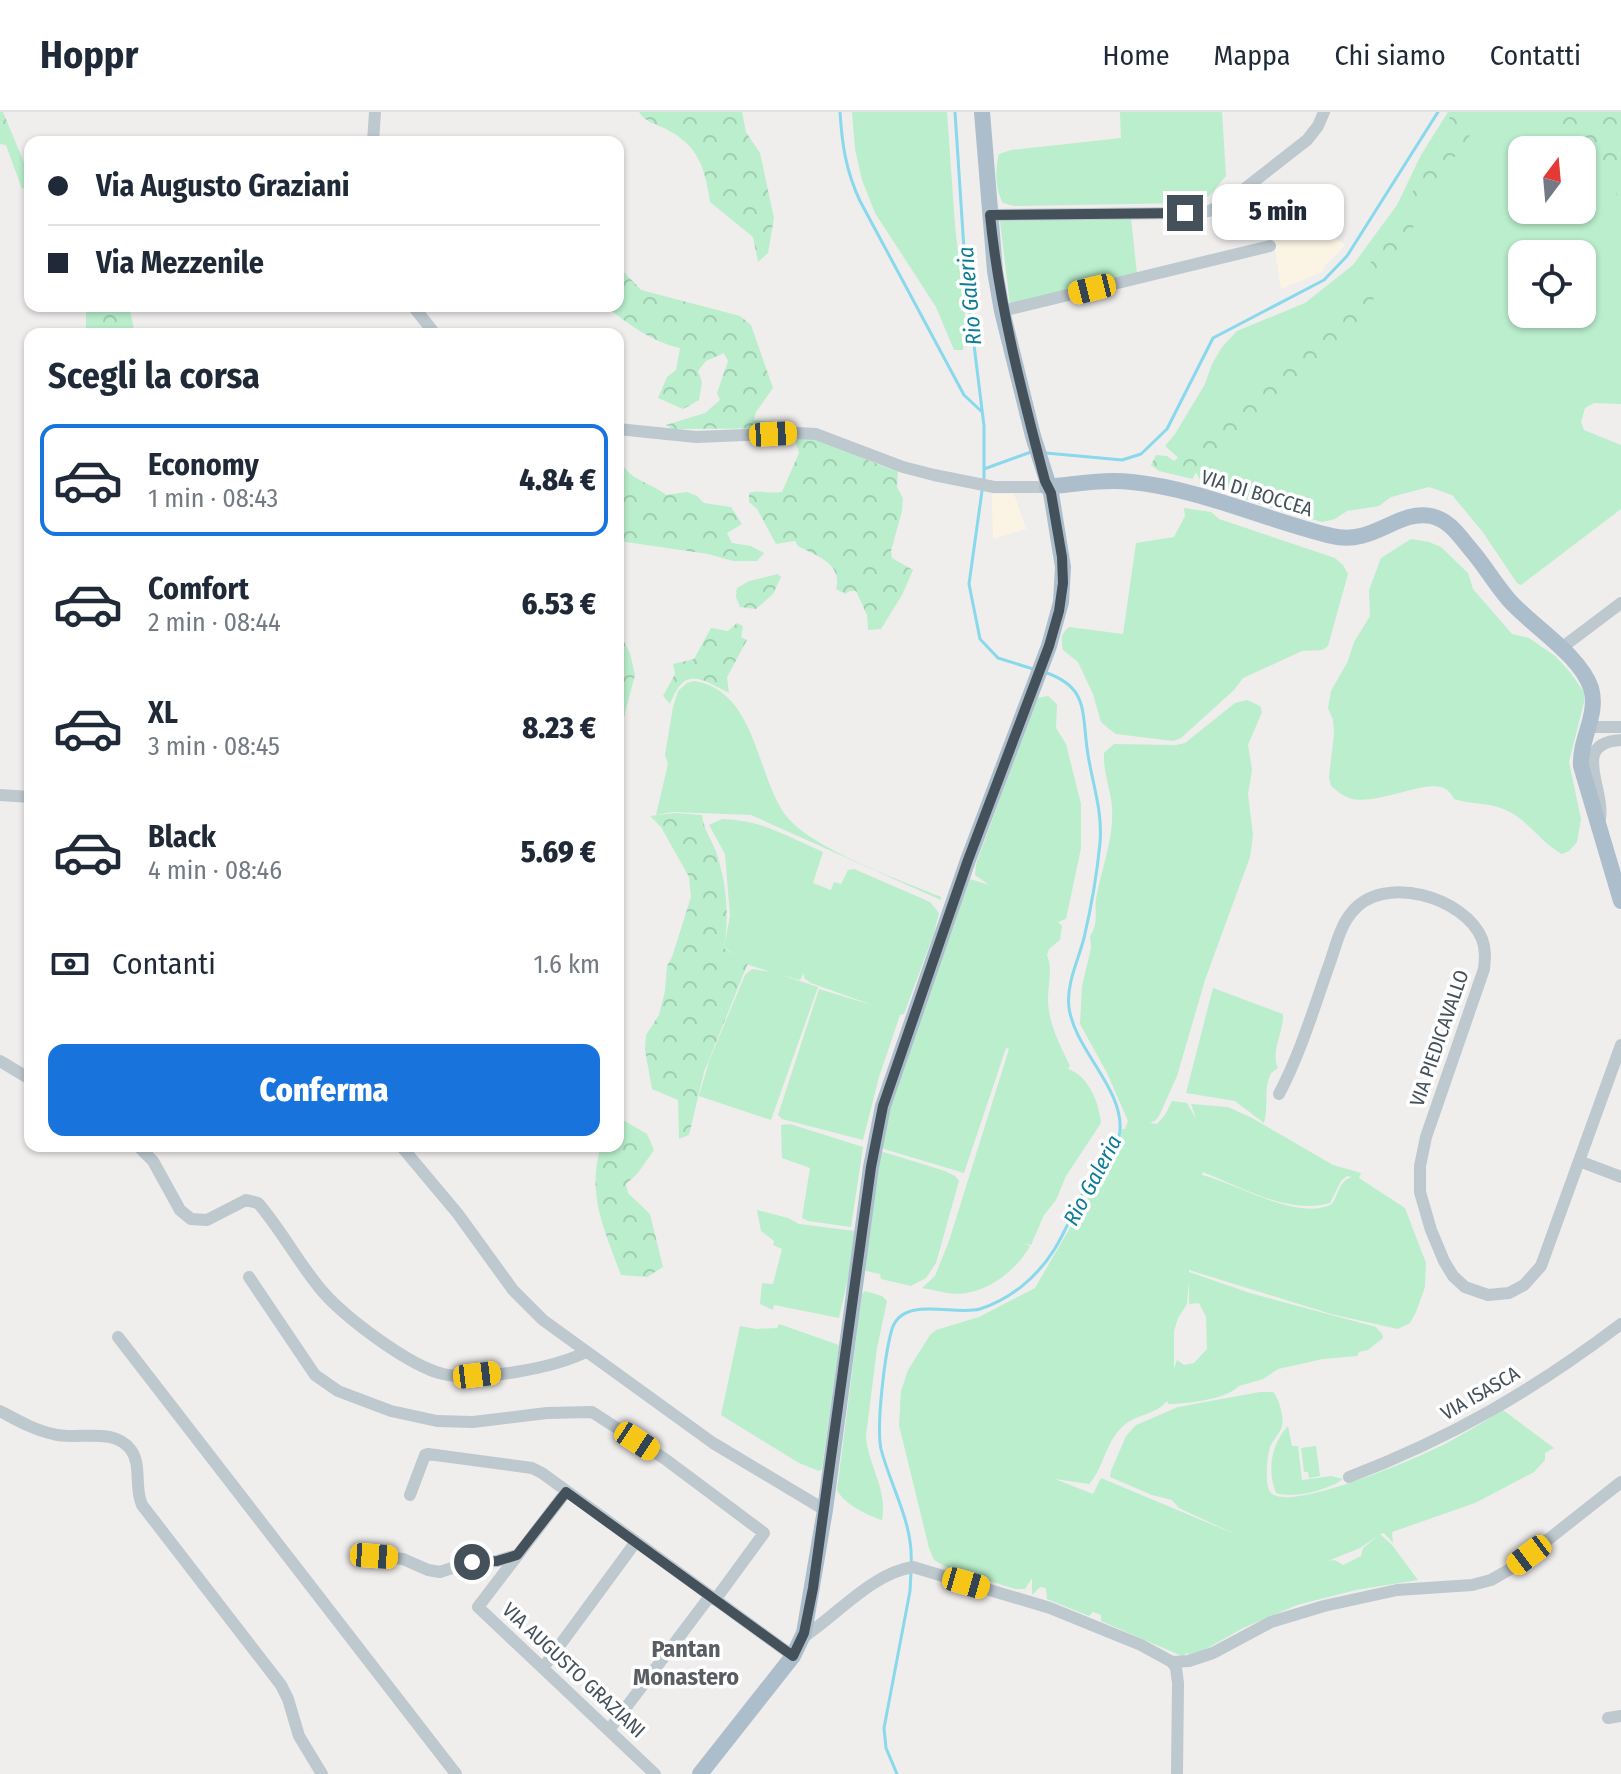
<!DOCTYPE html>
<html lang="it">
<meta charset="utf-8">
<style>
:root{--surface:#fff;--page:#f2f2f3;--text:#1f2937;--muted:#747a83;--line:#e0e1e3;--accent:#1973dd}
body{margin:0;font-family:"Fira Sans Condensed",sans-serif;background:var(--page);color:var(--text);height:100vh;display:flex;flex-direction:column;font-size:30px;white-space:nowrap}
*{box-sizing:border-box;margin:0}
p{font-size:26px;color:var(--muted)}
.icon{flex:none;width:44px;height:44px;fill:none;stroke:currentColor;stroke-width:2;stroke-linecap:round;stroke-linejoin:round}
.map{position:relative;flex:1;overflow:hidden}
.side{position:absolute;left:24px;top:216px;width:600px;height:824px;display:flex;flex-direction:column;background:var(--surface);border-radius:16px;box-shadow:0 2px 6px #0004}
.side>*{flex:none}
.banner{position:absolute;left:24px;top:24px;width:600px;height:176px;border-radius:16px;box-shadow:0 2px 6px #0004;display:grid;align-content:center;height:176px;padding:0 24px;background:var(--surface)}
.needle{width:52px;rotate:16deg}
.tools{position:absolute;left:1508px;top:24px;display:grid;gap:16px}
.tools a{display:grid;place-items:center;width:88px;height:88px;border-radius:16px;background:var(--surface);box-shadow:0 2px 6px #0004;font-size:40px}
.end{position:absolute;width:36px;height:36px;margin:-18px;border:10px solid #45515a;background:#fff;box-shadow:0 0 0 4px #fff}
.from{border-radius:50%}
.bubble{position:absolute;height:56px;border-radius:16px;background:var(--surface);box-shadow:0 2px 6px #0004;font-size:26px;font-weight:800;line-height:56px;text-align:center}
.car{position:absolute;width:24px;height:48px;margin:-24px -12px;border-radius:10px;box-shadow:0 0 6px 2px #0007;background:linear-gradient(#f5c518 24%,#345 0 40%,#f5c518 0 76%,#345 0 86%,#f5c518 0)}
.banner b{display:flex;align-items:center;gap:28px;height:76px;font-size:30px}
.banner b+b{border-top:2px solid var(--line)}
.banner i{width:20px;height:20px;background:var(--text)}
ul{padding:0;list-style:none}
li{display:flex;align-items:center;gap:24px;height:112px;margin:0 16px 12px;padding:0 8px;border:4px solid transparent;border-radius:16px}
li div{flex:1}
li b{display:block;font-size:30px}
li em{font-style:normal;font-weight:800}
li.on{border-color:var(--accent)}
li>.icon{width:72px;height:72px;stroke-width:1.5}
h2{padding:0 24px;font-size:36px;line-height:96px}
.pay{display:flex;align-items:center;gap:20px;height:88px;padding:0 24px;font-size:30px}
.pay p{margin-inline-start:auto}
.button{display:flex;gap:16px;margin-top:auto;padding:16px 24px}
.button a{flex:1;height:92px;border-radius:16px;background:var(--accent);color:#fff;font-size:32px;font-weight:800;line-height:92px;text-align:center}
header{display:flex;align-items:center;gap:48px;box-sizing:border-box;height:112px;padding:0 40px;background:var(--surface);border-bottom:2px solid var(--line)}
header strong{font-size:38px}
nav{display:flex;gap:44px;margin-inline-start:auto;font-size:28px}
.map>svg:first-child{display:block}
.commercial{fill:#fbf4e5}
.grass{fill:#baeecd;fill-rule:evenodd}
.forest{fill:url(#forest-crowns)}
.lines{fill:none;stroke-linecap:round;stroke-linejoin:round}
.stream{stroke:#87d9eb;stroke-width:3}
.minor{stroke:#bdc8cf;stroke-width:12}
.major{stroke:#acbdcc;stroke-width:16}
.route{stroke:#45515a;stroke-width:10}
.labels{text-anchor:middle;stroke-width:7;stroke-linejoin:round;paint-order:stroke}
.street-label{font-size:20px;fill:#45515a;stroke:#fff}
.water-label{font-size:22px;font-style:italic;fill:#0c7d97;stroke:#fff}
.quarter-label{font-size:24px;font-weight:bold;fill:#5a5e62;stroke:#fff}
</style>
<header>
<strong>Hoppr</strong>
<nav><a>Home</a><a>Mappa</a><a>Chi siamo</a><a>Contatti</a></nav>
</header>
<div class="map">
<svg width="1621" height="1662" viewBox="0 0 1621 1662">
<defs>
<pattern id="forest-crowns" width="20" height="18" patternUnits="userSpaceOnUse" patternTransform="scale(2)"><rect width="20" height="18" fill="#baeecd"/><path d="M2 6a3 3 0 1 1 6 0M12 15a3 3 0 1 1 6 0" fill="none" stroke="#a1ceb2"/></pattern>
</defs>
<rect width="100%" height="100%" fill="#f0eded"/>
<path class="commercial" d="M1257,72L1345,133L1323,156L1324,159L1281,177L1274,129L1280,127L1271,114L1232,92Z
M992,382H1014L1026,417L993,427Z"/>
<path class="grass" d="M852,0H947L955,113L965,203L963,238H954L936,195L875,101L862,68L855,37Z
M1120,0H1222L1226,64L1208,85L1187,91L1014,94L1003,91C995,77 995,57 999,42L1011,38L1121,26Z
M1448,0H1621V292L1594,291L1585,296L1581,310L1584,318L1621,333V397L1521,473L1517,471L1482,419L1452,383L1429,375L1391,385L1379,394L1347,399L1335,407L1322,410L1259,392L1201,370L1197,362L1165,334L1175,322L1205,272L1212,252L1222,235L1237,219L1305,191L1353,153L1397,93L1421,43ZM1522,38H1582V98H1522ZM1522,142H1582V202H1522Z
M13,24L30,65V71L22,77L6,33Z
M1131,106L1137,162L1010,193L1000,109Z
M1184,396L1211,400L1219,407L1335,446L1343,453L1348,462L1328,534L1323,538L1302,539L1243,566L1234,578L1181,626L1173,629L1116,622L1109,617L1101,610L1093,582L1078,550L1063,538C1061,529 1060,522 1069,515L1123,522L1136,431L1174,425L1185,404Z
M1411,427L1429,430L1441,435L1468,461L1473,477L1512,522L1529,526L1555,544L1570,560L1584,580V590L1569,650L1581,707L1577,730L1569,739L1562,742C1541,731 1529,709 1508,699C1491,690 1472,693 1454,687C1451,681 1447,676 1440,675C1421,670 1379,692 1352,687C1344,685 1337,679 1331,674L1329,665L1334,622L1333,608L1328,596L1331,579L1348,549L1354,530L1370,504L1369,478L1381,446Z
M694,569C755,578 756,660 784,701C808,736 901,768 941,785V788L751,703L673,700L656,703L668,652L665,643L673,595L678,579L687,571Z
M1048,584L1057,592L1056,616L1066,632L1081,692V736L1066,807L1058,810L1062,814L1060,828L1049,837L1047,843C1053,858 1048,871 1048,887C1048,911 1060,933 1070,954L1068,957C1089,964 1099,991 1101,1011L1066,1064L1056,1088L1044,1103L1031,1133L1022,1131L1030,1134C1017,1157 992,1177 966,1181C952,1184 936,1178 922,1176L935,1164L949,1129L1009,937L1006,936L964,1061L884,1037L881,1034L887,1001L970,767L989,773L975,763L976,752L1037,586Z
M1247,588L1260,594L1262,600L1248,633L1252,658L1248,682L1253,723L1250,745L1205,868L1177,964L1160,1002L1156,1008L1150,1011L1157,1012L1165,1003L1172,989L1187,991L1196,1007L1191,992L1228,995L1252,1006L1333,1053L1361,1061L1359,1066L1405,1096L1426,1151L1425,1175L1416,1200L1410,1211L1398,1217L1331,1202L1189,1158V1160L1250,1181L1376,1215L1382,1222L1383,1226L1368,1238L1359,1240L1357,1244L1323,1247L1278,1257L1263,1267L1239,1274C1227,1287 1186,1292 1168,1292L1167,1289C1156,1303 1135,1302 1122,1315C1104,1333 1104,1356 1089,1372L1055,1367L1093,1382L1101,1366L1237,1423L1179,1396L1172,1388L1152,1383L1110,1365L1111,1359L1126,1324L1136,1313L1178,1295L1260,1280H1273C1279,1286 1284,1304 1282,1314C1280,1321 1273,1328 1270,1335C1267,1346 1265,1368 1269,1378C1280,1406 1422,1344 1445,1332C1465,1321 1484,1310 1503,1298L1554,1336L1545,1341V1348L1534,1360L1475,1391L1392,1420L1393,1431L1384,1421L1380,1422L1392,1433L1418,1468L1356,1478L1297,1493L1243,1516L1199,1541L1188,1543V1541L1182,1544L1101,1509V1503L1093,1500L1089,1504L1047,1487L1046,1476L1040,1475L1032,1483V1466L1025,1477H1015L946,1455L934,1448L929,1436L899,1313L901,1279L908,1258L930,1223L936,1218L979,1205L1035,1176L1118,1033L1122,1017H1125L1128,1009L1107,961L1080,912L1082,874L1091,836L1090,824C1100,810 1093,798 1097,782C1102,755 1114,726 1112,696C1111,678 1103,660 1104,641L1114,632L1176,633L1185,631L1235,591ZM1203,1060C1241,1075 1288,1103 1330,1091L1341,1069L1347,1064L1352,1065C1339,1069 1339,1081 1332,1092C1298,1110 1236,1071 1202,1063ZM1189,1169V1192L1199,1191L1206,1205L1207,1237L1194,1251L1184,1253L1177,1248L1174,1257V1219L1178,1206L1187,1192ZM1378,1424L1363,1436L1361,1444L1343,1453L1335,1448L1328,1449L1360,1436Z
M722,707C762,708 786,724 823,740L813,771L831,778L834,770L841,772L848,758L854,757L930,790L939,801L934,821L904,902L900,903L879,965L863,1028L782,1007L778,1003L819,877L875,894L811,871L804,866V861L800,868L781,863L818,875L771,1008L699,984L709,949L745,863L752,857L771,860L749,853L724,835L730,804L725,742L709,713Z
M1213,876L1283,902C1284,921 1270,939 1278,956L1271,961C1263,978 1269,993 1264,1011L1235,989L1186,981Z
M790,1012L863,1035L851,1115L808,1109L802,1106L810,1056L782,1046L781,1013Z
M877,1038L945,1059L955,1064L959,1069L936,1151L926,1166L911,1174L881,1167L880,1162L861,1158Z
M757,1098L788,1106L799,1112L855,1119L849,1162L839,1206L774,1193L773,1198L760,1192L762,1171L773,1172L782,1137L773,1133L774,1129L761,1119Z
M865,1179L882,1184L887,1189L877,1236L866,1324C868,1354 888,1377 882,1408C868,1404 843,1391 837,1378L862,1182Z
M779,1212L839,1233L822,1357L819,1359L799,1351L721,1303L740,1214L756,1217L777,1216Z
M1288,1314L1292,1334H1298L1302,1368L1331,1364L1343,1367C1328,1378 1294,1387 1276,1381C1267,1359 1271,1332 1288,1314Z
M1316,1334L1320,1364L1309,1366L1308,1360H1304L1301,1336Z"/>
<path class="forest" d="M0,0H3L13,24L6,33L0,32Z
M639,0H742L746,20L760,41L774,106L768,141L758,150L753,125L710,90C705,56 699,34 666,17C656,12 645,10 639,0Z
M1457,0C1469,0 1472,2 1477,13L1449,53V71H1442C1404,120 1385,182 1344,227C1323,249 1289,261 1281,291L1261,300L1250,317L1235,321L1229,337L1201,345L1193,367L1159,359L1151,353L1156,343L1167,344L1174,349L1189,336L1207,312L1250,282L1260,266L1272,258L1303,228L1327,210L1352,182L1421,66L1429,41L1438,40L1444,31L1450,4Z
M1556,0H1585C1585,9 1576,19 1568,22L1555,14Z
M1591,0H1621V99L1616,81L1598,47L1581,36Z
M618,154L641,178L740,204L751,213L773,276L756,300L754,308L788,311L791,316L672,317L666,313L705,301L720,288L717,281L728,249L724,241L706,249L698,259L702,270L699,288L683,297L658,286L667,265L676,258L680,236C651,230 628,211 605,194H618Z
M86,194H129L135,222H86Z
M804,326C839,330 864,350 898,359L897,375L903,386L902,399L891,439L892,446L913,458L902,483L881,517L868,518L867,503L856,479H850L845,482L836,477C843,452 817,444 798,434L795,429L776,432L757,397L749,390V381C760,378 770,382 782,380L799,341L795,328Z
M623,353C632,369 652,371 666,383L687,380L697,384L704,391L731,395L742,412L727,421L732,431L751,434L764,441L757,449H733L708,442L619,429L618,356Z
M778,462L781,465L773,482L756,497L740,495L736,485L737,476L749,469Z
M737,511L743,514L741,525L747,528L727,565L729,581C699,566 685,554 670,592L663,584L675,562L673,552L694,547L711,516L728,519Z
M622,526L630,541L635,563L618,627V567L622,561L618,549V527Z
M675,701L702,703C704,720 714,730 718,746C727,776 729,805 724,836L748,851L704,960L689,1023L679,1027L678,988L652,977L645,938L646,923L659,903L665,879L667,854L672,845L691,785L689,765L661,715L650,704Z
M618,1005L647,1022L654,1038L637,1062L626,1072L628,1081L650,1102L663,1155L647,1165L621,1163C605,1119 586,1082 601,1034H618Z"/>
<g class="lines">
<path class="stream" d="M840,0C842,33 846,59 860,89L964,283L981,299
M955,0L966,168L984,314V368
M1046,341L1122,348L1141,342L1167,317L1213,226L1324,168L1347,144L1438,0
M984,357L1031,340
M982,379L969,472L980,527L998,546L1033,557
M911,1453C914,1412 891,1376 881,1337C876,1313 885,1241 892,1217C903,1183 954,1204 980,1197C1011,1187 1037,1165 1054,1138C1070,1113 1078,1083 1097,1059C1106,1046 1119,1034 1120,1018C1123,976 1075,938 1069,896C1066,872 1078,849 1084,826C1091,796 1097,762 1100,731C1103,697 1091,668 1087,636C1082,597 1087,574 1044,560
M897,1662L886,1636L884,1616L910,1479L911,1460"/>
<path class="minor" d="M373,30L375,0
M990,103L1185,101L1209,99L1229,89L1307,28L1318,14L1324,0
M413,194L435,222
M1002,199L1270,134
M618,317L696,325L798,321L816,322L903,355L934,363L994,375H1047
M1560,537L1621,491
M1588,615H1621
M0,683L30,685
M1600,707C1605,675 1570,631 1621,628
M0,949L30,967
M1279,982C1300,942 1313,899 1328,856C1335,838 1339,815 1352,800C1383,761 1465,785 1482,827C1486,837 1485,847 1484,857L1426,1025L1420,1054V1080L1431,1118L1444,1149L1453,1164L1465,1175L1488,1183L1509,1181L1524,1173L1541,1154L1621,933
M138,1034L153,1049L180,1098L191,1107L207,1108L246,1088L258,1091C282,1119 299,1152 323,1180C346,1206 409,1254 443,1262C478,1270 554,1256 586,1240
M401,1034L458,1102L513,1178L543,1208L713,1331L825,1398
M1579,1049L1621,1065
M249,1165L315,1263L338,1279L391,1299L437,1309L473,1310L547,1301L592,1300L665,1347L764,1421L715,1488
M118,1225L456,1662
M0,1299C17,1308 34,1318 53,1322C77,1329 113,1314 131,1338C142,1353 134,1376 142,1393L281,1573L288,1587L299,1624L322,1662
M1349,1365C1451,1326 1534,1278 1621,1212
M566,1380L478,1495L655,1662
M410,1383L425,1343L428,1342L532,1356L542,1361L793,1544
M374,1444L403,1447L428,1458L440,1460L467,1451L497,1449L517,1443
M802,1526C836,1504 872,1461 913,1455L1050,1496L1141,1533L1172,1550L1189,1549L1213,1541L1271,1510L1324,1494L1397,1478L1472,1473L1491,1468L1512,1456L1621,1370
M1172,1550L1176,1556L1178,1571L1177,1662
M543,1556L635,1431
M1608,1606L1621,1604
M609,1618L710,1484"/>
<path class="major" d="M1047,375C1075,372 1104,367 1132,370C1201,377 1265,408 1332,424C1373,434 1398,397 1431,404C1450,408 1460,425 1472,439C1485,454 1495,472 1509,488C1532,514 1580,543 1591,576C1599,603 1579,628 1581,654L1621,789
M700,1662L793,1544L804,1521L825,1398L871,1055L883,994L968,748L1049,534L1061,490L1063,455L1051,381L1033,324L1002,199L995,159L982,0"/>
</g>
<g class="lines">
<path class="route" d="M472,1450L497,1449L517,1443L566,1380L793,1544L804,1521L813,1476L871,1055L883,994L968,748L1049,534L1059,499L1063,471L1062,445L1051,381L1045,369C1022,281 999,194 990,103L1185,101"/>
</g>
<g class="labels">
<g class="street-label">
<text transform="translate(1257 381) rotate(17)" y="7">VIA DI BOCCEA</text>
<text transform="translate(1439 926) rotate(-71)" y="7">VIA PIEDICAVALLO</text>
<text transform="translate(1480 1281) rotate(-30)" y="7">VIA ISASCA</text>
<text transform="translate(574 1558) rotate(43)" y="7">VIA AUGUSTO GRAZIANI</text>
</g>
<g class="water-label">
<text transform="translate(969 184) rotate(-95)" y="8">Rio Galeria</text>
<text transform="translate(1092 1068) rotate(-62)" y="8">Rio Galeria</text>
</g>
<g class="quarter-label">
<text x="686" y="1545">Pantan<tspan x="686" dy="28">Monastero</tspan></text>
</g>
</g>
</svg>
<div class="tools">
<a><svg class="needle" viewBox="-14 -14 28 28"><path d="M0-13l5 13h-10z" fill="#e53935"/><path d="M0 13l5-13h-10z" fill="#747a83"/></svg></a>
<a><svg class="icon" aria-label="locate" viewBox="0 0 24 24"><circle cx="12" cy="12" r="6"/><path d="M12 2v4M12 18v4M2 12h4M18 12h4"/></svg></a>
</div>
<i class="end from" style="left:472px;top:1450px"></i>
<i class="end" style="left:1185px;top:101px"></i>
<div class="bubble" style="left:1212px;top:72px;width:132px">5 min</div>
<i class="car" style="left:1092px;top:177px;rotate:256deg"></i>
<i class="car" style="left:773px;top:322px;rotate:87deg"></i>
<i class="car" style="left:477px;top:1263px;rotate:83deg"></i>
<i class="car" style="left:637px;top:1329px;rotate:123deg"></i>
<i class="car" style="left:1529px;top:1443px;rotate:233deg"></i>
<i class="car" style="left:374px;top:1444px;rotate:94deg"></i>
<i class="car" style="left:966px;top:1471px;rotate:106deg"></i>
<div class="banner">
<b><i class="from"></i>Via Augusto Graziani</b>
<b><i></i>Via Mezzenile</b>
</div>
<section class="side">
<h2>Scegli la corsa</h2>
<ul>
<li class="on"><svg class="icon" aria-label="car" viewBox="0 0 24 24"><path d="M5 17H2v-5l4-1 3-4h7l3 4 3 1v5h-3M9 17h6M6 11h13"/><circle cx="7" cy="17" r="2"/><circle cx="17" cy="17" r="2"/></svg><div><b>Economy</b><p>1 min · 08:43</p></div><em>4.84 €</em></li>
<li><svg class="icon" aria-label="car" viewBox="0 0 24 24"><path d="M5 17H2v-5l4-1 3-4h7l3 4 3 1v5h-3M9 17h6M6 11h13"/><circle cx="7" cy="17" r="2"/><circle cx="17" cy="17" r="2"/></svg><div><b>Comfort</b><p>2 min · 08:44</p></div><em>6.53 €</em></li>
<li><svg class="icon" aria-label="car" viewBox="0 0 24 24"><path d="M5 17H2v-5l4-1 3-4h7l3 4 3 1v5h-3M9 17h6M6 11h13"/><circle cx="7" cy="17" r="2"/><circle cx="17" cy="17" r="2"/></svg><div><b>XL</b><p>3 min · 08:45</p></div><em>8.23 €</em></li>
<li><svg class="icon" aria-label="car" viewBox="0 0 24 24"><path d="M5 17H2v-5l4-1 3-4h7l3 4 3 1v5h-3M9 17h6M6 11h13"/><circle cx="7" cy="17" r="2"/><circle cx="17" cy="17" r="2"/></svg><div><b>Black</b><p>4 min · 08:46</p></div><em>5.69 €</em></li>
</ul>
<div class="pay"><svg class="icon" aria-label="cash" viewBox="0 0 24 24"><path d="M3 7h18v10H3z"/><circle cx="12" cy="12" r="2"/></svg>Contanti<p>1.6 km</p></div>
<div class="button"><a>Conferma</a></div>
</section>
</div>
